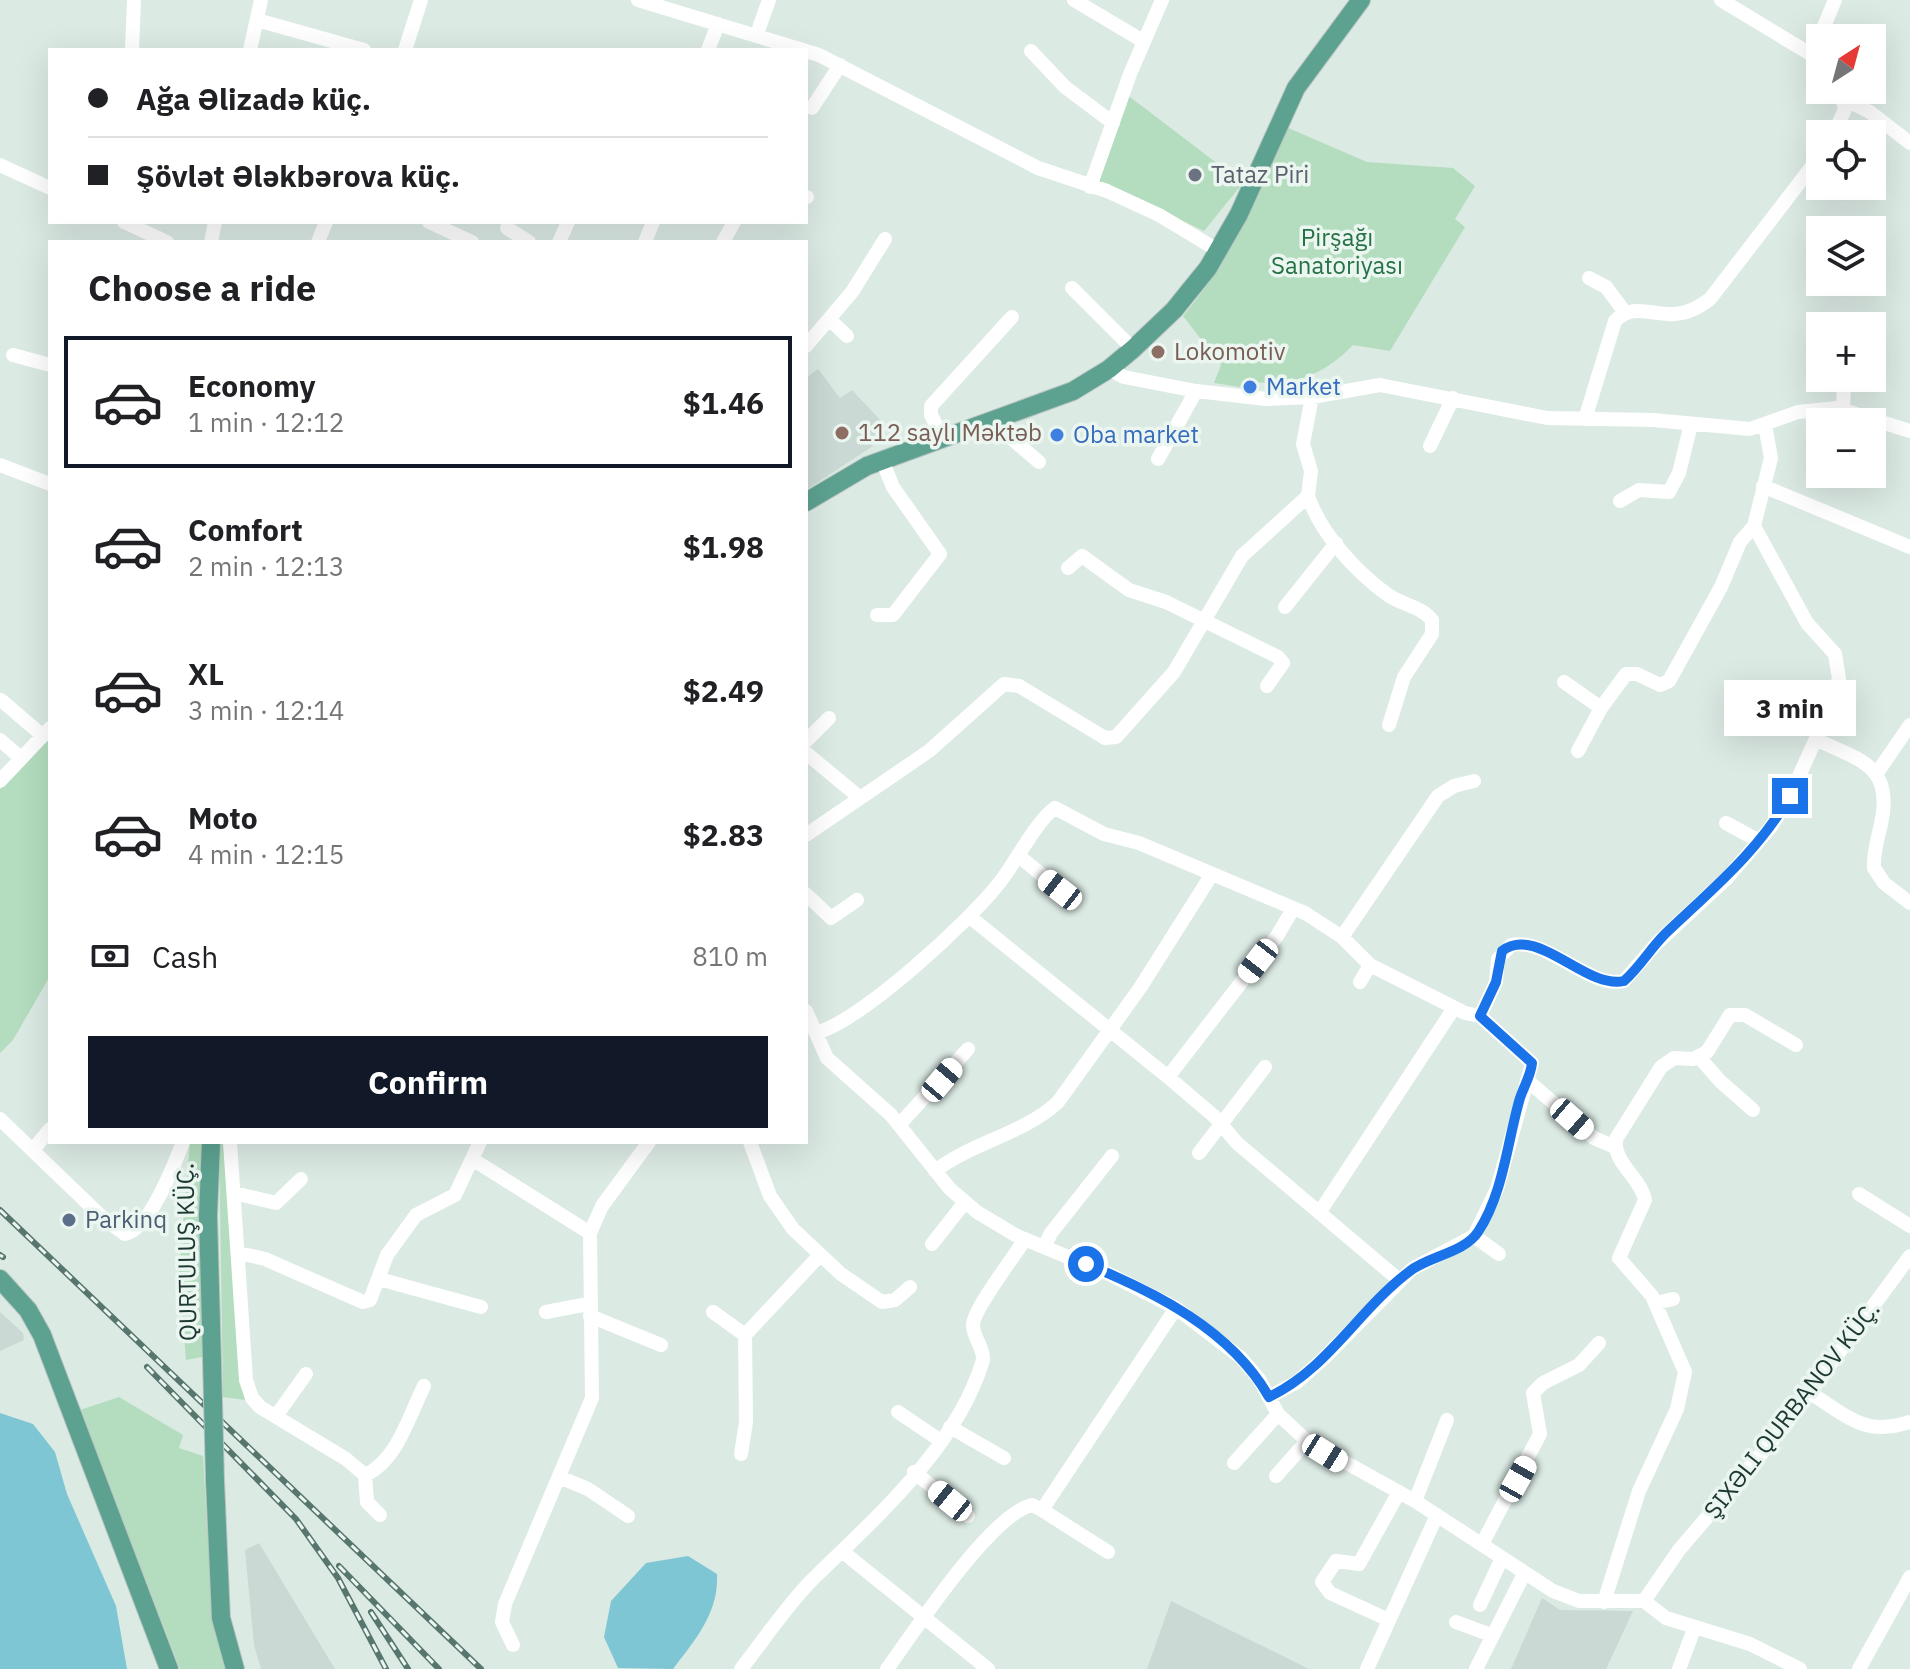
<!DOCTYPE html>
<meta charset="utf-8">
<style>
:root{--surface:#fff;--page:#f2f2f2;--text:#202124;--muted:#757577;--line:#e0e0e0;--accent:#111827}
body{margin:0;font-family:"IBM Plex Sans",sans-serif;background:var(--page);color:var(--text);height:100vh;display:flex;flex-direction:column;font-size:30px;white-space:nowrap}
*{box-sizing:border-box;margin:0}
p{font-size:26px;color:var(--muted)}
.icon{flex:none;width:44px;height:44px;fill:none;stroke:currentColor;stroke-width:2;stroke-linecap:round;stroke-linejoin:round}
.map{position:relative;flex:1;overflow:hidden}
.drawer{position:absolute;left:48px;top:240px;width:760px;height:904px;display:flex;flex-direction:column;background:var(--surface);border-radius:0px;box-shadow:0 8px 32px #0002}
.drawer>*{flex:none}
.guide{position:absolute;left:48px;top:48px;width:760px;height:176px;border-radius:0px;box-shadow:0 8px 32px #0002;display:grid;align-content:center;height:176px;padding:0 40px;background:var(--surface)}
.needle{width:52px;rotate:36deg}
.tools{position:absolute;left:1806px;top:24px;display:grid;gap:16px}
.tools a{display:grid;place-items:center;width:80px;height:80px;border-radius:0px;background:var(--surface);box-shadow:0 8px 32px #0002;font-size:40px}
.end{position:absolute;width:36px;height:36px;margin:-18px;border:10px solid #1a73e8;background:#fff;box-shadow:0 0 0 4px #fff}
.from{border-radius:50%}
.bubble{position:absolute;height:56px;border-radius:0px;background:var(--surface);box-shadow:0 8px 32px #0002;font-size:26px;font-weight:800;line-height:56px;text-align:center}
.car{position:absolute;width:24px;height:48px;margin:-24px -12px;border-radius:10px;box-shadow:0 0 6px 2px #0007;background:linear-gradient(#fff 24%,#345 0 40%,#fff 0 76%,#345 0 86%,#fff 0)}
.guide b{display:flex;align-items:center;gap:28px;height:76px;font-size:30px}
.guide b+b{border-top:2px solid var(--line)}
.guide i{width:20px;height:20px;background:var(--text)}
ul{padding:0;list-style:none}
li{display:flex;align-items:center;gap:24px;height:132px;margin:0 16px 12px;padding:0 24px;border:4px solid transparent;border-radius:0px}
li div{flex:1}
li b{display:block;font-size:30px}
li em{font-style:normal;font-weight:800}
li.active{border-color:var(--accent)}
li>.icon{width:72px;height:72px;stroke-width:1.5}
h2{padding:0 40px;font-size:36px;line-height:96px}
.pay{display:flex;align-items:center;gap:20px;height:88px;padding:0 40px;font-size:30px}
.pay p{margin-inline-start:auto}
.button{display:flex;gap:16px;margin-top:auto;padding:16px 40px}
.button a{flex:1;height:92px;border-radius:0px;background:var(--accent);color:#fff;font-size:32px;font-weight:800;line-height:92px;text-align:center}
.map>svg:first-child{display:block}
.built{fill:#cad9d3}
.green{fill:#b3ddbe}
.water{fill:#7fc6d4}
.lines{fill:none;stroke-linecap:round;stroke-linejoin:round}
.major-casing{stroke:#bbc4c2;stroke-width:20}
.minor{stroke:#fff;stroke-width:14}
.major{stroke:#5da291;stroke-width:18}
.rail-casing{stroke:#57766e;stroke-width:6}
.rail{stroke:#ecf6f1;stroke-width:3;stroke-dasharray:9;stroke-linecap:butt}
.major-bridge-casing{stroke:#bbc4c2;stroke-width:20;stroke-linecap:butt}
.major-bridge{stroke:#5da291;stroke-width:18}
.route{stroke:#1a73e8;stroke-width:10}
.worship-dot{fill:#6b7280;stroke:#ecf6f1;stroke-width:3}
.education-dot{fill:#8d6e63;stroke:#ecf6f1;stroke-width:3}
.shop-dot{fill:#3f7fe0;stroke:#ecf6f1;stroke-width:3}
.service-dot{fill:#5c6f8a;stroke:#ecf6f1;stroke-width:3}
.labels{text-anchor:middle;stroke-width:7;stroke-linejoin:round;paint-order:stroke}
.worship-label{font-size:24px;fill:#5b616d;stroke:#ecf6f1;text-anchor:start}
.park-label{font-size:24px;fill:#257244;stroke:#ecf6f1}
.education-label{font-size:24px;fill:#785e54;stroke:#ecf6f1;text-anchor:start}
.shop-label{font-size:24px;fill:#366cbe;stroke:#ecf6f1;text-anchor:start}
.service-label{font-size:24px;fill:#4e5e75;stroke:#ecf6f1;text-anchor:start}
.street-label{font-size:24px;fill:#1d3932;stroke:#ecf6f1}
</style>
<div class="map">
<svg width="1910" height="1669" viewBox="0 0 1910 1669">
<rect width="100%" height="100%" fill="#dceae4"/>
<path class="built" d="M818,369L840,398L852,390L886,426L869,440L873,446L806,490V378Z
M0,1312L23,1333L24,1340L0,1351Z
M259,1543L335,1669H261L254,1645L245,1550Z
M1542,1598L1560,1610L1633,1611L1606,1669H1511Z
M1171,1601L1309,1669H1147Z"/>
<path class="green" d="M1126,94L1243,183L1204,231L1099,181Z
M1286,127L1367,162L1453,168L1475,186L1455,219L1465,227L1390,351L1353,345C1321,378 1289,387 1244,381L1240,387L1214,383L1221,365L1183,316C1230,260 1261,196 1286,127Z
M50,738V976L13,1040L0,1053V789Z
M190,1142H201L202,1357L186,1360L179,1273Z
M219,1142H226L235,1307L245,1400L223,1397Z
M119,1397L183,1435L179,1448L203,1456L212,1613L226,1669H180L80,1410Z"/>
<path class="water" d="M0,1413L33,1424L55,1452L67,1494L116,1606L127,1669H0Z
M688,1556L717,1574C719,1613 695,1640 673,1669L618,1668L604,1637L611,1601L646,1563Z"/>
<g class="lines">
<g class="major-casing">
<path id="major" d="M806,502L867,466L1073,391L1109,369L1133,349L1174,310L1208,268L1239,214L1296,88L1361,0
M211,1142L208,1216L212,1361
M0,1279L28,1310L42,1335L169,1669
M215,1481L221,1618L235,1669"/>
</g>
<path class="minor" d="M638,0L819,55L1038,168L1107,191L1159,215L1219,251
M1074,0L1143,41
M1721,0L1812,55
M257,20L364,50
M757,34L769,0
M132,50L134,0
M250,50L261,0
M405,50L421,0
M708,50L718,24
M1031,51L1065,87L1113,123
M1820,72L1812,55L1835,0
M1845,100L1870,112L1910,143
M812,108L840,65
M1834,134L1845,109L1840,90
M0,165L50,188
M1090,187L1130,74L1162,0
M806,197H807
M124,222L167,242
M429,222L472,242
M507,228L529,242
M211,242L215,222
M318,242L326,222
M559,242L568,222
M645,242L653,222
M723,242L734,222
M1589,278L1606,287L1624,311
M1072,288L1133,349
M829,319L847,336
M806,346L852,292L885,239
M13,355L50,365
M1109,369L1124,377L1196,391L1266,399L1312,397L1380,385L1547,418L1653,420L1750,429L1798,412L1837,408L1910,431
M1843,409L1844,386
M1585,419L1615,321C1633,302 1652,316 1675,314C1689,313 1699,307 1710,299L1820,156
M998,420L1004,432L1039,462
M944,440L931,415V406L1012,317
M1430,446L1453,398
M1158,459L1196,391
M0,465L50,484
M1763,486L1910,547
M1308,496C1321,534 1356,572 1388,595C1402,605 1421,606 1432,620V634L1404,677L1389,725
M1620,501L1639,490L1669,492L1679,473L1691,424
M1068,568L1082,556L1129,590L1166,602L1278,657L1283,663L1267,686
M1285,607L1336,543
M877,615H893L940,554L893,487L882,460
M1564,682L1601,708
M1,700L43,736
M0,740L21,758
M1817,740C1860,760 1894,766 1881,824C1878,838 1873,853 1874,868L1884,883L1910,903
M806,741L829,718
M1578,751L1601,708L1626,674H1637L1660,685L1669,681L1721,587L1740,542L1754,526
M806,753L859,797
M1877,773L1910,725
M0,781L50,728
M1726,823L1759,841
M806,835L929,751L1004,684L1019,686L1105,738L1116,737L1174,672L1242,556L1308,496L1311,471L1303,444L1312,397
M1020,857L1060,890
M806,894L831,918L857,900
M970,917L1168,1077L1215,1117L1237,1143L1399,1280
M1342,937L1438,796L1454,786L1474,781
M1360,982L1370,965
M806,1011L827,1058L891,1115L950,1189L977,1212L1017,1236L1107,1273L1176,1308L1240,1357L1259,1379L1278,1414L1307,1441L1415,1501L1553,1591L1579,1601H1644
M1480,1016L1496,982L1498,959L1511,945C1547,937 1589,989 1624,981L1657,943L1728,877L1770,828L1790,796L1833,701L1839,678L1835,654L1807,623L1754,526L1771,458L1765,425
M816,1033C862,1020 969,922 1000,882C1015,863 1037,820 1055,808L1104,834L1139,843L1305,913L1342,937L1370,965L1465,1013L1480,1016
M1699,1057L1720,1081L1753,1110
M1168,1077L1277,936L1293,909
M1527,1080L1594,1138L1615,1147
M0,1119L104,1219L125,1234C150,1229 174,1165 183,1142
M899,1125L968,1049
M230,1142L246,1380L252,1398L260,1407L346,1459L365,1475C397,1461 409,1416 424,1386
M750,1142L770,1196L793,1229L841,1274L882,1302L895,1300L910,1287
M33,1150L50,1129
M1199,1153L1265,1067
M472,1159L590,1233
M935,1171C972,1142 1024,1134 1058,1102L1140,988L1212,874
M234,1193L276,1203L301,1179
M1859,1194L1910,1226
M1321,1210L1454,1008
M1474,1236L1499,1254
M932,1244L965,1202
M1044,1247L1051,1233L1112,1156
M239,1253L265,1259L363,1302L370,1300L387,1255L416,1215L455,1195L480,1142
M379,1279L481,1307
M1656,1303L1673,1299
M546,1312L588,1304
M713,1312L745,1335
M590,1316L661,1345
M1810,1393C1848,1416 1864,1437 1910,1422
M1269,1397L1297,1382L1323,1359L1412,1269L1474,1236L1497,1189L1532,1063L1480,1016
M898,1412L941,1441
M276,1416L306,1374
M950,1427L1004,1458
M741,1454L746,1422L745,1335L820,1255
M1234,1463L1278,1414
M914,1472L968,1516
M365,1475L367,1502L380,1515
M1276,1476L1307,1441
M559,1477L588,1489L628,1516
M1415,1501L1447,1420
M1042,1510L1108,1552
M1482,1544L1540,1434L1533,1393L1543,1383L1579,1365L1599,1343
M843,1552L988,1669
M1644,1601L1679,1550L1784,1427L1910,1256
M1644,1601L1666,1618L1750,1644L1800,1669
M1604,1602L1639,1491L1677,1409L1685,1372L1652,1296L1619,1258L1645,1200C1641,1178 1612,1162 1616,1139L1661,1067L1674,1058L1693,1059L1707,1052L1730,1015H1745L1796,1045
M1480,1605L1502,1558
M1389,1620L1330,1593L1322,1582L1336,1561L1359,1564L1399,1492
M1456,1622L1491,1635
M513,1645L502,1622L505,1604L592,1398L590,1233L602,1206L649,1142
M741,1669C763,1641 785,1608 810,1582C873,1520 957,1448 983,1360C984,1347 973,1338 973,1325C973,1309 1015,1256 1025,1239
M887,1669C914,1632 990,1515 1032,1505L1042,1510L1176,1308
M1367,1669L1437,1515
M1476,1669L1524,1574
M1679,1669L1694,1629
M1859,1669L1910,1577"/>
<use href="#major" class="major"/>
<g class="rail-casing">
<path id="rail" d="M0,1210L481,1669
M0,1255L3,1257
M147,1367L296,1519L338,1578L386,1669
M339,1566L439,1669
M371,1612L408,1669"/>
</g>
<use href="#rail" class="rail"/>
<g class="major-bridge-casing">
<path id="major-bridge" d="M212,1361L215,1481"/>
</g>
<use href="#major-bridge" class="major-bridge"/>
</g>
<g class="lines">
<path class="route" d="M1086,1264C1155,1292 1231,1330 1269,1397C1328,1369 1359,1309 1410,1271C1429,1256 1464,1253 1478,1232C1504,1192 1507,1142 1520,1098C1524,1086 1531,1075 1532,1063L1480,1016L1496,982L1502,951C1537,924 1586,990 1624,981C1640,967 1650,949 1665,934C1711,890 1758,852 1790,796"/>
</g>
<circle class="worship-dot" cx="1195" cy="175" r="8"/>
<g class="education-dot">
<circle cx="1158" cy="352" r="8"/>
<circle cx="842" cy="433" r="8"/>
</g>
<g class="shop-dot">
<circle cx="1250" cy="387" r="8"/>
<circle cx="1057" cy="435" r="8"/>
</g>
<circle class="service-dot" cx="69" cy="1220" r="8"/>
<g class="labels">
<g class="worship-label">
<text x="1211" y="183">Tataz Piri</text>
</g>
<g class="park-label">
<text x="1337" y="246">Pirşağı<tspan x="1337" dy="28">Sanatoriyası</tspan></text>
</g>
<g class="education-label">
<text x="1174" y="360">Lokomotiv</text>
<text x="858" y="441">112 saylı Məktəb</text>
</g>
<g class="shop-label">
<text x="1266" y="395">Market</text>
<text x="1073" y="443">Oba market</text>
</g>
<g class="service-label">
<text x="85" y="1228">Parkinq</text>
</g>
<g class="street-label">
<text transform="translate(187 1252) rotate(-91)" y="8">QURTULUŞ KÜÇ.</text>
<text transform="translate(1792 1410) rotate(-52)" y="8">ŞIXƏLI QURBANOV KÜÇ.</text>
</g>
</g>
</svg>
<div class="tools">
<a><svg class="needle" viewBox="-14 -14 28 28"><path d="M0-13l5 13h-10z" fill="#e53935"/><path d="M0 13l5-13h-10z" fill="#757577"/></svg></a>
<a><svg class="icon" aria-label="locate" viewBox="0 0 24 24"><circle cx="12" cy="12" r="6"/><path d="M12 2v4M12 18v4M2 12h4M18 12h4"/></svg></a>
<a><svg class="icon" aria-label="layers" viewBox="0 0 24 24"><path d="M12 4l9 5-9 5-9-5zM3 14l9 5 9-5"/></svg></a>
<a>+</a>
<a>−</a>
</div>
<i class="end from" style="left:1086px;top:1264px"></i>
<i class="end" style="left:1790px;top:796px"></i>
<div class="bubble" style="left:1724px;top:680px;width:132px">3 min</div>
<i class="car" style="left:1060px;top:890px;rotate:308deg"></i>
<i class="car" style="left:1258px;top:961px;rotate:218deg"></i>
<i class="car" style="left:942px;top:1080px;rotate:40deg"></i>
<i class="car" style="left:1572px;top:1119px;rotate:131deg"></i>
<i class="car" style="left:1325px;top:1453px;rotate:122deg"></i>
<i class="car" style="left:1518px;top:1479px;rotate:29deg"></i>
<i class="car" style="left:950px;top:1501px;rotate:309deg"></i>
<div class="guide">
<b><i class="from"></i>Ağa Əlizadə küç.</b>
<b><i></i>Şövlət Ələkbərova küç.</b>
</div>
<section class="drawer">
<h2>Choose a ride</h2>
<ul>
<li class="active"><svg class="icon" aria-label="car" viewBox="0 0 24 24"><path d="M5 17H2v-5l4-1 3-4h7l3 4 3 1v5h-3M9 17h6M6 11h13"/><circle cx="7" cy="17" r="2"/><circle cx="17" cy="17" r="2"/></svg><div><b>Economy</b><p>1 min · 12:12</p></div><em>$1.46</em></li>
<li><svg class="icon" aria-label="car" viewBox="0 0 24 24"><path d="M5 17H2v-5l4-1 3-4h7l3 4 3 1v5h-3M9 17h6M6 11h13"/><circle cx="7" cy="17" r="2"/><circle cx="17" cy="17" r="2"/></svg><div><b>Comfort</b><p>2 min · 12:13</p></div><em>$1.98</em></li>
<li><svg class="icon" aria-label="car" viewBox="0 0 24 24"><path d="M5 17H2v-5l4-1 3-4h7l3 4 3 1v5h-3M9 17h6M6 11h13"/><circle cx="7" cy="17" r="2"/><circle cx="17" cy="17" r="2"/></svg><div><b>XL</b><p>3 min · 12:14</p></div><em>$2.49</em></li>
<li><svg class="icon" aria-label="car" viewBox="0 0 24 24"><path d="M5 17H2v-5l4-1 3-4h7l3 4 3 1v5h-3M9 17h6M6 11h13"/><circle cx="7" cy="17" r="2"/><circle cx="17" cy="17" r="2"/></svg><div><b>Moto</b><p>4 min · 12:15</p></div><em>$2.83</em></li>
</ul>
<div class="pay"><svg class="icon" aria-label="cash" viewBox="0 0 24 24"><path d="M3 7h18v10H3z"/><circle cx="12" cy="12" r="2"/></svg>Cash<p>810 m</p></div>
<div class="button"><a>Confirm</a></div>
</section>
</div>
